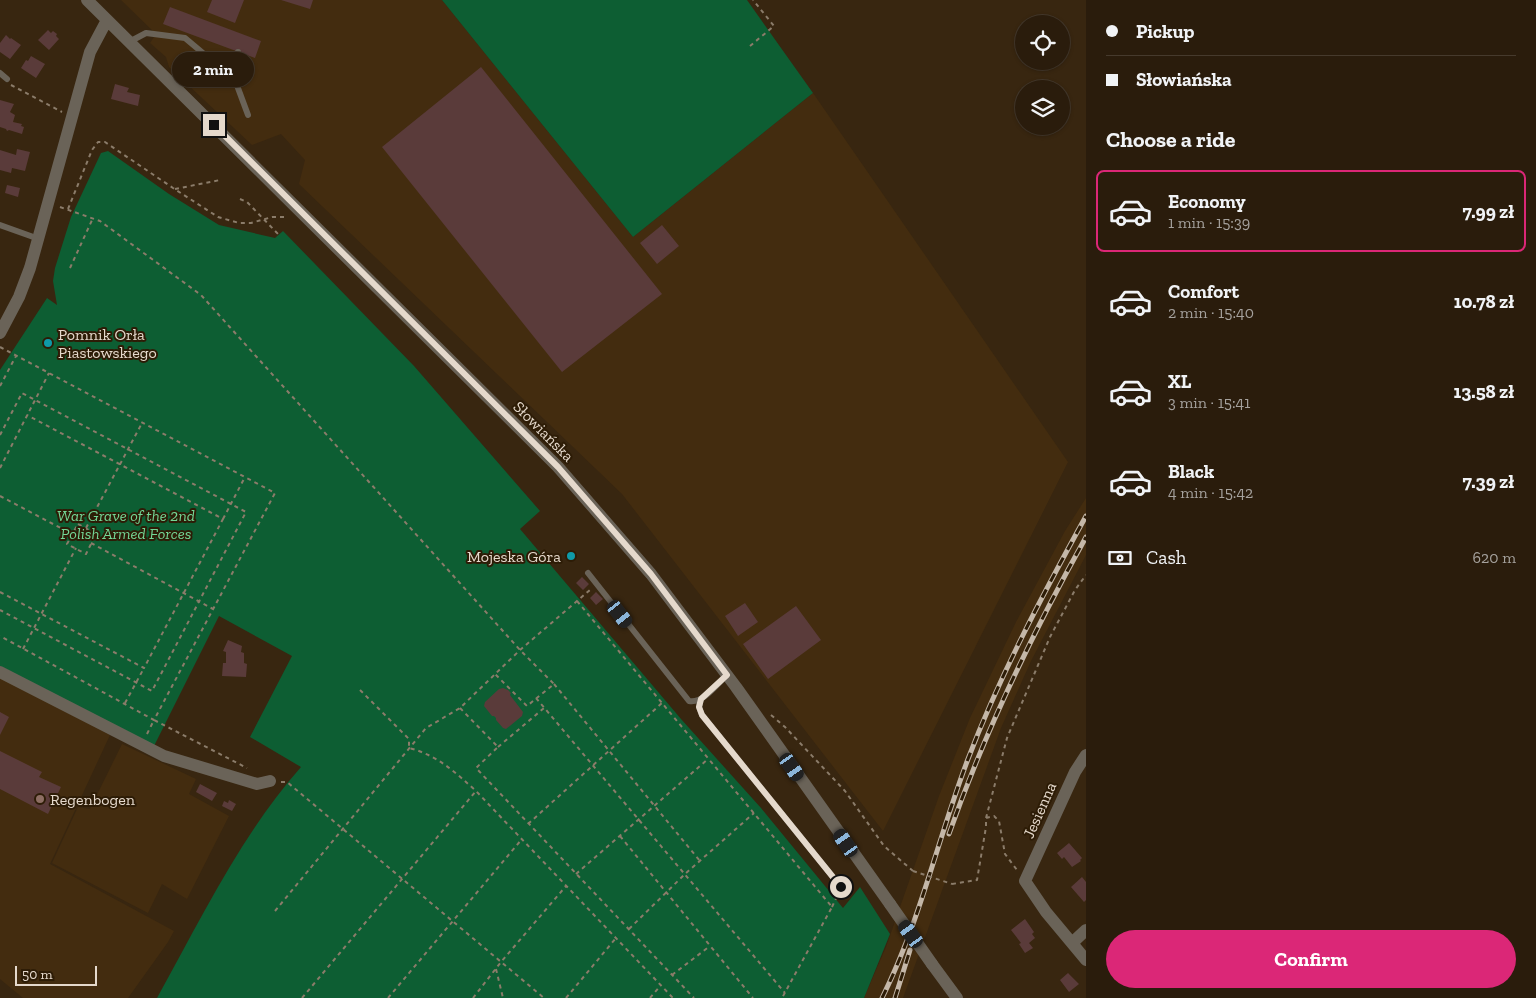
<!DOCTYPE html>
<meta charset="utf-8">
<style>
:root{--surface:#2a1c0c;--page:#36291a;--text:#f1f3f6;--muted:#a5a19d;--line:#463a2d;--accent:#db2777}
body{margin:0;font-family:"Zilla Slab",serif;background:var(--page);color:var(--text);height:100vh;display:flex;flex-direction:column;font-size:19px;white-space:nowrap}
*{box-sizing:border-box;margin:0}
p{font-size:16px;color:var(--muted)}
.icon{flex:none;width:28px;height:28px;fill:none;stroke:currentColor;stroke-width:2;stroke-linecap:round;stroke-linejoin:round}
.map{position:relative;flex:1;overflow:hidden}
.drawer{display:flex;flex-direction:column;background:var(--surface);width:450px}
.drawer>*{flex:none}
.guide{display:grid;align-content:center;height:110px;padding:0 20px;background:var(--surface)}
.tools{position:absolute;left:1015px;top:15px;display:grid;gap:10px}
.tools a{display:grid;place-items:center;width:55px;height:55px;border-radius:50%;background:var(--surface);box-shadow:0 1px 4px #0004,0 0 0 1px var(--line);font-size:25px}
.scale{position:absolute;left:15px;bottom:12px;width:82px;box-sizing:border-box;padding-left:5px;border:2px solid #e5d9cc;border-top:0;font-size:14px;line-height:18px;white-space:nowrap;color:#e5d9cc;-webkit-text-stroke:4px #2d1c06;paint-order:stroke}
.end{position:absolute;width:22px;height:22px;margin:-11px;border:6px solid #e5d9cc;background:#111;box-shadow:0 0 0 2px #111}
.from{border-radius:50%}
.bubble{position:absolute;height:35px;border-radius:18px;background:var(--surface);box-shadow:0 1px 4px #0004,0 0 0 1px var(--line);font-size:16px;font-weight:700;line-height:35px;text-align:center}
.car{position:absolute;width:15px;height:30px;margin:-15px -8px;border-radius:6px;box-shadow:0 0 4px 1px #0007;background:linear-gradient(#222 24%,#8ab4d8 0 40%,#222 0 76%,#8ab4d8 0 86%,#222 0)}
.guide b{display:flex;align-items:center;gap:18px;height:48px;font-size:19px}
.guide b+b{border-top:1px solid var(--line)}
.guide i{width:12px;height:12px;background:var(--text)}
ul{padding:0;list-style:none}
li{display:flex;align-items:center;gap:15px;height:82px;margin:0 10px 8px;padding:0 10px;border:2px solid transparent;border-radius:8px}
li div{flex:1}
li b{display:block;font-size:19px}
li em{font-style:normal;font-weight:700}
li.current{border-color:var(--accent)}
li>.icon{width:45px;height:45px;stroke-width:1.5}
h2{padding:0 20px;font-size:22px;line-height:60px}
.pay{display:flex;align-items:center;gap:12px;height:55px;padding:0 20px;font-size:19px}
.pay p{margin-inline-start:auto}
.primary-button{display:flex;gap:10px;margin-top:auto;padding:10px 20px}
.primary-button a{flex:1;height:58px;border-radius:30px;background:var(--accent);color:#fff;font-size:20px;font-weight:700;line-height:58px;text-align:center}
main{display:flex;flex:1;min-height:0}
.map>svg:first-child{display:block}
.built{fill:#432c0f}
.green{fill:#0d5e33}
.building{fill:#5a3b3a}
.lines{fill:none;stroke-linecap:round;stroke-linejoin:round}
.path{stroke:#8b7c6a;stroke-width:2;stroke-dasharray:4 4;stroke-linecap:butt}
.service{stroke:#6a6358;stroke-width:6}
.minor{stroke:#6a6358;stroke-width:12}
.tertiary{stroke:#6a6358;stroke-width:12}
.rail-casing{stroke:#c4b7a8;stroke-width:5}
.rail{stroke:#2d1c06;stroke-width:3;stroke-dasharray:9;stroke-linecap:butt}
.path-bridge{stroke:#8b7c6a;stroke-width:2;stroke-dasharray:4 4;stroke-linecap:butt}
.tertiary-bridge{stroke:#6a6358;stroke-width:12}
.route{stroke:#e5d9cc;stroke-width:6}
.culture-dot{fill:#0f9aa8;stroke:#2d1c06;stroke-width:2}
.education-dot{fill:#8d6e63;stroke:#2d1c06;stroke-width:2}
.labels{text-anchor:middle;stroke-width:4;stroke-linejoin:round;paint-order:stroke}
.poi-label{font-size:16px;fill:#e5d9cc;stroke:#2d1c06;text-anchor:start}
.street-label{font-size:16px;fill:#e5d9cc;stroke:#2d1c06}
.park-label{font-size:16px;font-style:italic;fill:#73d796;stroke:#2d1c06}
</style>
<main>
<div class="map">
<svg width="1086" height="998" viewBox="0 0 1086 998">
<rect width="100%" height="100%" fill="#382610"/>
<path class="built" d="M121,0H442L633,237L813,93L1068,462L883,831L622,494L299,184L305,160L281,134L252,145L169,67L166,57L150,43L156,34Z
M1086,498V555L1031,661L1001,728L903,998H864L886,947L939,796L970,718L1016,622L1065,531Z
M0,677L110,735L50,864L174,931L168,942L128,998H23L0,979Z
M122,744L196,779L189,794L229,816L187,899L162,884L148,913L52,863L78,807L90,809Z"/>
<path class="green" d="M442,0H747L813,93L633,237Z
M108,151L169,194L219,225L275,238L283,231L414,366L540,511L520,529L681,719L761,808L843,908L860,887L890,934L864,998H157C201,919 241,835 301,767L250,737L292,656L219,616L154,746L0,666V370L47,298L57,305L53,281L55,268L71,217L101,153Z"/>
<path class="building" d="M212,0H244L235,23L207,12Z
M281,0H313L310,9Z
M170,7L261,41L255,58L163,24Z
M48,30L51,33L53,31L57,34L56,36L59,39L49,50L38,40Z
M6,35L10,39L11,38L21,45L10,59L0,52V43Z
M31,56L45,64L36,78L21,68L26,60L28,61Z
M481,67L662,294L562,372L382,147Z
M115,84L129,88L127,92L140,95L138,106L111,99Z
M0,100L14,104L10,112L15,115L13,122L22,124L21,126L24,127L22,134L9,130L7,131L6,129L0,127Z
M17,149L30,152L25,171L12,168L11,173L0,170V150L16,155Z
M7,185L20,188L18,197L5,193Z
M662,225L679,246L657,264L640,243Z
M582,577L589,584L583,590L576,583Z
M596,592L603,599L596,605L590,598Z
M745,603L758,622L738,636L725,616Z
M796,606L821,640L768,679L743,644Z
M228,640L242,646L241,652L244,653V663L247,664L246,677L222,676L223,663H226V652L223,651Z
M503,688L508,690L511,693L510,695L523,712L522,716L506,729L503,728L496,720V718L494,716H492L484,706L485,702L499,689Z
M0,712L9,717L0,735Z
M0,751L42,772L39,777L61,787L48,814L0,789Z
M200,784L217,793L212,801L196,792Z
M229,800L236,804L232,811L222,806L224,801L228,803Z
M1069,843L1082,858L1080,860L1081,861L1072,867L1064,857L1062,859L1057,853Z
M1082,877L1086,882V900L1084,902L1071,887Z
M1025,919L1034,932L1032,934L1035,938L1029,943L1033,948L1025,953L1019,944L1021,943L1011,930Z
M1068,973L1079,984L1069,992L1060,980Z"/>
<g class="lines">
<path class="path" d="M750,46L774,26L753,0
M11,85L62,112
M175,189L220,180
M240,199L247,202L279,235
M60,207L100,221L201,295L520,650L554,684L527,706L495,674
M68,209L92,150L98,142H105L173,188L218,217L239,223H251L272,217H287
M70,268L93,218
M0,347L275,493L154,720L0,636
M0,386L16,356
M0,435L22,393L246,512L152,691L0,610
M0,468L49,373
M0,496L72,534
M223,519L245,477
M78,524L96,534L86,554L67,544Z
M86,528L142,423
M91,543L213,609
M0,592L144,668L223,519L27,415
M577,601L832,907L782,998
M23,649L76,548
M554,684L700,861
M360,690L409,739V748C437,755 455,772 476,791L673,998
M536,698L785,993
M125,703L144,668
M460,708L498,747L476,768L694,998
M771,715L785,727L845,791L884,846L913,871
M147,734L154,720L247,768
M498,747L544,708
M281,782H287L544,998
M986,818L1007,738L1050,637L1075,590L1086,575
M528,824L662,703
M620,836L753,998
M576,874L708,759
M952,884L977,880L986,827V818L994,816L999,821L1005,854L1017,870
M832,907L838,894
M275,911L426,728L460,708L520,650L591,589
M629,929L685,874L754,813
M496,969L503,998
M672,975L710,946
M302,998L476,791
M388,998L522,839
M473,998L501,962L566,886
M566,998L616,938
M650,998L661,985"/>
<path class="service" d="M129,42L146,33L185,38L235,80L248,115
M0,73L7,79
M235,80L238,52
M0,225L39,239
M588,573L689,701C703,704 717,684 727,675
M701,699L699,707L702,715L841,887"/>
<path class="minor" d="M0,672L164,756L257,784L270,781
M1086,755L1075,772L1025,881L1046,912L1086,960
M1072,943L1086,930"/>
<path class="tertiary" d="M87,0L558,467L651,574L736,687L890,904
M0,333L19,297L30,268L90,52L107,20
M932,964L957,998"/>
<g class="rail-casing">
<path id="rail" d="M949,834C985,731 1033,632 1086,537
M882,998C920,922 938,838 968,759C1000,675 1043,594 1086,516
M895,998L910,950"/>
</g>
<use href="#rail" class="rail"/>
<path class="path-bridge" d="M913,871L952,884"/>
<path class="tertiary-bridge" d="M890,904L932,964"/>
</g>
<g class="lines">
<path class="route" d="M214,125L558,467L651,574L727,675L701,699L699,707L702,715L841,887"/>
</g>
<g class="culture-dot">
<circle cx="48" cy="343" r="5"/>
<circle cx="571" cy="556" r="5"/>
</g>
<circle class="education-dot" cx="40" cy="799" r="5"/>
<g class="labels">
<g class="poi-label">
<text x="58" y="340">Pomnik Orła<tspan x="58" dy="18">Piastowskiego</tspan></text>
<text x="561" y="562" text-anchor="end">Mojeska Góra</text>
<text x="50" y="805">Regenbogen</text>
</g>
<g class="street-label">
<text transform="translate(544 431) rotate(45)" y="6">Słowiańska</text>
<text transform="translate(1039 810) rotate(-66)" y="6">Jesienna</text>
</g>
<g class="park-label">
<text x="126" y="521">War Grave of the 2nd<tspan x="126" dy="18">Polish Armed Forces</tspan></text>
</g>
</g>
</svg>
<div class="tools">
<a><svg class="icon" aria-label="locate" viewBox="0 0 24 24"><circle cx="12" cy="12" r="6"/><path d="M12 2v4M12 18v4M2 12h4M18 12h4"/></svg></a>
<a><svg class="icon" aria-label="layers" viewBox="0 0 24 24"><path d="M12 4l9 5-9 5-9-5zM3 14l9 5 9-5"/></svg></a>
</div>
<div class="scale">50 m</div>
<i class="end from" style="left:841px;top:887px"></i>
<i class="end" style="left:214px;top:125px"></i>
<div class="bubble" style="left:172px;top:52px;width:82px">2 min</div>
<i class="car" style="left:620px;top:614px;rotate:142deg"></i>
<i class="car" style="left:792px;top:767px;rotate:145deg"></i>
<i class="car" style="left:846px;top:843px;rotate:325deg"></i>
<i class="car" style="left:911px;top:934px;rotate:324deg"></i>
</div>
<section class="drawer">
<div class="guide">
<b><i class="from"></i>Pickup</b>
<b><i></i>Słowiańska</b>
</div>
<h2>Choose a ride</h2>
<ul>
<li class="current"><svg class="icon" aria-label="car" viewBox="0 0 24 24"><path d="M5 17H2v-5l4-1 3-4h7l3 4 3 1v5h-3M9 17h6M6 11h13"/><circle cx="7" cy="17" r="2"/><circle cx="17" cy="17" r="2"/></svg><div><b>Economy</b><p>1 min · 15:39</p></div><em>7.99 zł</em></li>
<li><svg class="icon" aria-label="car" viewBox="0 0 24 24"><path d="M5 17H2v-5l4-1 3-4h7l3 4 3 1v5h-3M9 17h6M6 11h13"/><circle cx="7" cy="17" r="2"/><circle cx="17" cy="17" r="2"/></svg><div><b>Comfort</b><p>2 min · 15:40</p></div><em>10.78 zł</em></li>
<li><svg class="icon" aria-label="car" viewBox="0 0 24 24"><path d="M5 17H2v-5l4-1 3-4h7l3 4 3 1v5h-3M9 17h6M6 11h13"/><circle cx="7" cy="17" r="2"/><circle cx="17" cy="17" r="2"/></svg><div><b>XL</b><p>3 min · 15:41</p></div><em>13.58 zł</em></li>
<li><svg class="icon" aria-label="car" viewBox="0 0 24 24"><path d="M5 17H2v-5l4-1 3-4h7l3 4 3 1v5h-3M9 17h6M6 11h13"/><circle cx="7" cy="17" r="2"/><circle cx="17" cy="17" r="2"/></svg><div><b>Black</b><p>4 min · 15:42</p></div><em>7.39 zł</em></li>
</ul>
<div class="pay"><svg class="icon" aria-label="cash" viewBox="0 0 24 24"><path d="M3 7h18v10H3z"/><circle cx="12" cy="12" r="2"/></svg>Cash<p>620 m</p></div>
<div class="primary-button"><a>Confirm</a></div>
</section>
</main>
